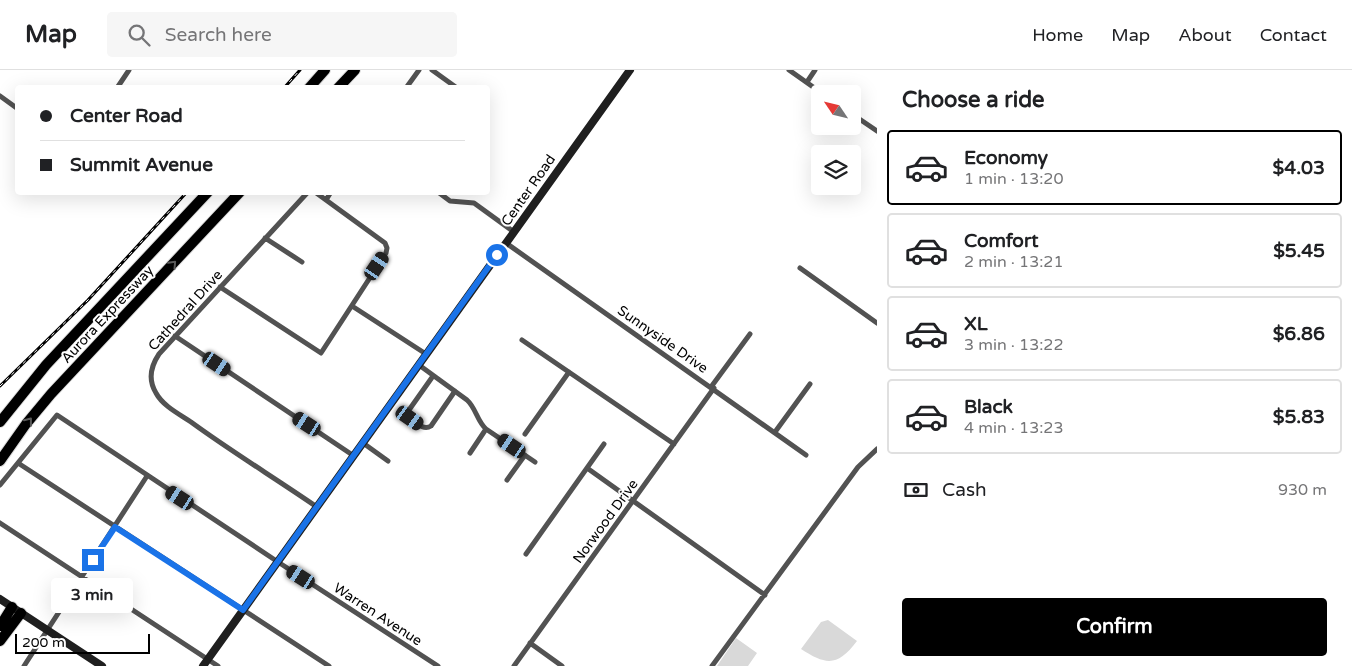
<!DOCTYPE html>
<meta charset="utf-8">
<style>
:root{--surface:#fff;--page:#f6f6f6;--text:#202124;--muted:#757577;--line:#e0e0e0;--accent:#000}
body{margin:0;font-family:"Varela Round",sans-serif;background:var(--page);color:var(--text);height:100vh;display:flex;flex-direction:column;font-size:19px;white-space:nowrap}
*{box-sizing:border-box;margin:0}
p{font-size:16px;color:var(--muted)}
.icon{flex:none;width:28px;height:28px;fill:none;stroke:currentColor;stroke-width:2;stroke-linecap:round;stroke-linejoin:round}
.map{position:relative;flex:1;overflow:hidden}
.details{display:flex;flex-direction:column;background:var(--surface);width:475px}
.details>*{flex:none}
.top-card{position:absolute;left:15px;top:15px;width:475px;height:110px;border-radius:5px;box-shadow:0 5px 20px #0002;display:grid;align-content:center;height:110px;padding:0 25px;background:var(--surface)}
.needle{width:32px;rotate:305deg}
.fabs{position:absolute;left:811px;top:15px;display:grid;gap:10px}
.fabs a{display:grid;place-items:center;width:50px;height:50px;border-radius:5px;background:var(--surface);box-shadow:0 5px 20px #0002;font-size:25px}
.scale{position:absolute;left:15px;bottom:12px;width:135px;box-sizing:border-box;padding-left:5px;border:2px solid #000;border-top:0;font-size:14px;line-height:18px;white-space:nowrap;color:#000;-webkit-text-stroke:4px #fff;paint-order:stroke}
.end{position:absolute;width:22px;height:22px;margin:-11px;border:6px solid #1a73e8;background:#fff;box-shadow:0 0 0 2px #fff}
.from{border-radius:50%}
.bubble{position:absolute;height:35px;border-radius:5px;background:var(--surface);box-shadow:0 5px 20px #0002;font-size:16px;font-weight:700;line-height:35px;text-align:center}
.car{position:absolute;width:15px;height:30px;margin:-15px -8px;border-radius:6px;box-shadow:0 0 4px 1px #0007;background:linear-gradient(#222 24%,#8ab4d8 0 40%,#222 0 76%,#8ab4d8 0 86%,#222 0)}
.top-card b{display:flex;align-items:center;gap:18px;height:48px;font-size:19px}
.top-card b+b{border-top:1px solid var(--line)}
.top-card i{width:12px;height:12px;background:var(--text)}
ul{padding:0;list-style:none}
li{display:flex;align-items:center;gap:15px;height:75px;margin:0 10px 8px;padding:0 15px;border:2px solid var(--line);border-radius:5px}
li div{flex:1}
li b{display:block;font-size:19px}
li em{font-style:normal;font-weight:700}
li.active{border-color:var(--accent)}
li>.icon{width:45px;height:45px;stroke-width:1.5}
h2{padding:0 25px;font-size:22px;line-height:60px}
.pay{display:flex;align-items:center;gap:12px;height:55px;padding:0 25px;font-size:19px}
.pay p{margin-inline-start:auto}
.action{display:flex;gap:10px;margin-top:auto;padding:10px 25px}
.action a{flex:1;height:58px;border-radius:5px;background:var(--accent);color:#fff;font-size:20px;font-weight:700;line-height:58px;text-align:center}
header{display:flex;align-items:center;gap:30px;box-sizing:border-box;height:70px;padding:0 25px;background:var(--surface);border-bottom:1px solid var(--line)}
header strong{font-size:24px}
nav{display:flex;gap:28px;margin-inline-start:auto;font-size:18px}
.search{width:350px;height:45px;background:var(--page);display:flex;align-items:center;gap:12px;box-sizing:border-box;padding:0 18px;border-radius:5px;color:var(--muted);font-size:19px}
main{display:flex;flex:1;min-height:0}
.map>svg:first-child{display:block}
.green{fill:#d9d9d9}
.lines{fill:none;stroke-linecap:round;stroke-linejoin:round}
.motorway-casing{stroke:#dbdbdb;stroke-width:12}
.minor{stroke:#525252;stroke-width:5}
.secondary{stroke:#1f1f1f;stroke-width:8}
.motorway{stroke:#000;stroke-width:10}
.rail-casing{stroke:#000;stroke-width:3}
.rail{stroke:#fff;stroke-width:1;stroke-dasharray:4;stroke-linecap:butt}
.oneway{stroke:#595959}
.route{stroke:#1a73e8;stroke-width:6}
.labels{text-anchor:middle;stroke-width:4;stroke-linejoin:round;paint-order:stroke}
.street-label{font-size:14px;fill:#000;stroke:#fff}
</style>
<header>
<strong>Map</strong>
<div class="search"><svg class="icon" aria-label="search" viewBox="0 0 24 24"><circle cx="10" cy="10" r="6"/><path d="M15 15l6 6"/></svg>Search here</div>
<nav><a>Home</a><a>Map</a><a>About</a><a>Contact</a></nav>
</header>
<main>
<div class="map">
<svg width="877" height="596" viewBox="0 0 877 596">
<rect width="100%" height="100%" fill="#fff"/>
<path class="green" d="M828,550L857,571C838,596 827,596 801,579L821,552Z
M736,568L757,583L748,596H717Z"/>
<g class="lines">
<g class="motorway-casing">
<path id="motorway" d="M309,18L325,0
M338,18L355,0
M0,352L46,295L208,122
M0,391L26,354L51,324L240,122
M0,556L12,537
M0,571L21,543"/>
</g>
<path class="minor" d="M432,0L457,18
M789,0L823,24
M807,12L815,0
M117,18L129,0
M406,18L419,0
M0,26L18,39
M852,44L877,61
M308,122L159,284C151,296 148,310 156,323C163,336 179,344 191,352C232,382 275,408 317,437
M438,122L450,131L474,133L514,162
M326,130L331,122
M265,168L302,192
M506,173L806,385
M800,198L877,253
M220,217L321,283L386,183L387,178L385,173L315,122
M352,236L426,284
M175,266L354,386
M522,270L674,374
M419,295L467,330C476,338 477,351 486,359L535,392
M433,306L409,340L410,348C416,352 423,361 431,356L455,321
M711,317L750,264
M775,362L810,314
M525,364L569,302
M363,373L388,391
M470,383L486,359
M18,393L329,596
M587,398L765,525
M507,410L525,385
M0,415L57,345L278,492L438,596
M0,453L218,596
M526,484L604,374
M530,573L562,596
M24,596L147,406
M514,596L714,318
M712,596L858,397L877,379"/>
<path class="secondary" d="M0,529L102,596
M203,596L630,0"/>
<use href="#motorway" class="motorway"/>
<g class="rail-casing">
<path id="rail" d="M284,18L300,0
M0,316L88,230L187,122"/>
</g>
<use href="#rail" class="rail"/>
</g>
<defs><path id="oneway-chevron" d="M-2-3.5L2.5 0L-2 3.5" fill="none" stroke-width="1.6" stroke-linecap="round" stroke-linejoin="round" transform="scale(1.25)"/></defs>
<g class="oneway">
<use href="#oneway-chevron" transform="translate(173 194) rotate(-47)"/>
<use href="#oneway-chevron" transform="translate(29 351) rotate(-52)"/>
</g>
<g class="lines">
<path class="route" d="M93,490L115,457L243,540L497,185"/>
</g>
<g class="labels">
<g class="street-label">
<text transform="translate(528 120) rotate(-55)" y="5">Center Road</text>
<text transform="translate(185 240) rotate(-48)" y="5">Cathedral Drive</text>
<text transform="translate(107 244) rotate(-47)" y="5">Aurora Expressway</text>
<text transform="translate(663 269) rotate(35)" y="5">Sunnyside Drive</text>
<text transform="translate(605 451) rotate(-54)" y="5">Norwood Drive</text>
<text transform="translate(378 544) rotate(33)" y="5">Warren Avenue</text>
</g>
</g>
</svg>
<div class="fabs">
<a><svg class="needle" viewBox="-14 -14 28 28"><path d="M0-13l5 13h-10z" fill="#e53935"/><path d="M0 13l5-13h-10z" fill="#757577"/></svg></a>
<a><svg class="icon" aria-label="layers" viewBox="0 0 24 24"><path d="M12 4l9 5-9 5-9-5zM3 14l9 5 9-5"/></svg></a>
</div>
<div class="scale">200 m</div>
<i class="end from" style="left:497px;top:185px"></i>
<i class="end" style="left:93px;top:490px"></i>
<div class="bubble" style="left:51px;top:508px;width:82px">3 min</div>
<i class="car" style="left:377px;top:196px;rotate:34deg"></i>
<i class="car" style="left:217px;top:294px;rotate:124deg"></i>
<i class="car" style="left:410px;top:348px;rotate:125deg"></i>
<i class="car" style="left:307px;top:354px;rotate:303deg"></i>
<i class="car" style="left:512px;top:376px;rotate:304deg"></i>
<i class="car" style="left:180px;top:428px;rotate:303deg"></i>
<i class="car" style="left:301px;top:507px;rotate:302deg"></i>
<div class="top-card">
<b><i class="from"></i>Center Road</b>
<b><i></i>Summit Avenue</b>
</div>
</div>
<section class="details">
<h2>Choose a ride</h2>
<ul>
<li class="active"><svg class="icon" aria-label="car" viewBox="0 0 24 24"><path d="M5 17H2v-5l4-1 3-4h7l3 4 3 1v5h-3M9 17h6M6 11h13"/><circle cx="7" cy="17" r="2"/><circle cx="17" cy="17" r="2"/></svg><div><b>Economy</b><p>1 min · 13:20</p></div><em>$4.03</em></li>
<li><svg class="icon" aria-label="car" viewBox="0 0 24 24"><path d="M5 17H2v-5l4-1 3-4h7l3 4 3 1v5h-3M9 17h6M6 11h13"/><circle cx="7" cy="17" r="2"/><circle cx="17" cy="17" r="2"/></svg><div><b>Comfort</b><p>2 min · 13:21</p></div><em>$5.45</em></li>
<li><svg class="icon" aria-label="car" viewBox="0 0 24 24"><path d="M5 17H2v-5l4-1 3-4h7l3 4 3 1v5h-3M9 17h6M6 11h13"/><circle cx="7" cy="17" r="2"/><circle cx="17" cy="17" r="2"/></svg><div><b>XL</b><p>3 min · 13:22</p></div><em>$6.86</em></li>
<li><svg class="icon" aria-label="car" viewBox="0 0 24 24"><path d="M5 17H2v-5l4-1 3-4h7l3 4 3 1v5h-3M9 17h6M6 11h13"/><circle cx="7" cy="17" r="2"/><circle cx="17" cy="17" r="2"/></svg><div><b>Black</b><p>4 min · 13:23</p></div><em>$5.83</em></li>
</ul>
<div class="pay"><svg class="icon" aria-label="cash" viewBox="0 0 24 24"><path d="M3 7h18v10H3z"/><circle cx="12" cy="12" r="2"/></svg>Cash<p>930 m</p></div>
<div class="action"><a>Confirm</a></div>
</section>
</main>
